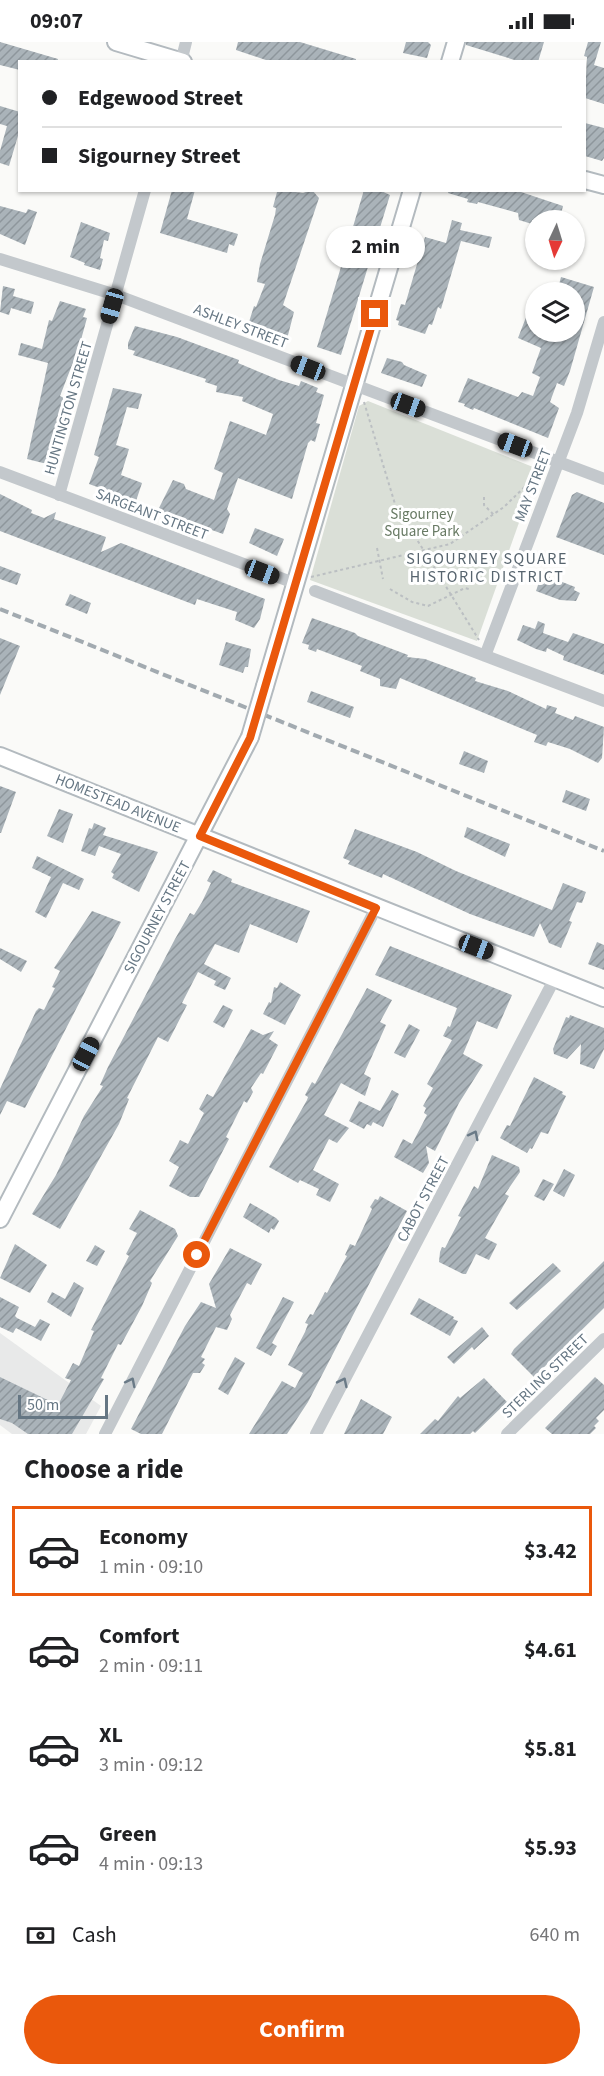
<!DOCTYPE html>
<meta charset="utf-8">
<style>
:root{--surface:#fff;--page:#f2f2f2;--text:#202124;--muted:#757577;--line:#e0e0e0;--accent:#ea580c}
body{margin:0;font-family:"Source Sans 3",sans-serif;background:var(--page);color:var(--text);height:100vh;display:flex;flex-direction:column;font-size:22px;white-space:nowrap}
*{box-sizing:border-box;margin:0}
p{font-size:20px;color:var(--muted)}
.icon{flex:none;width:33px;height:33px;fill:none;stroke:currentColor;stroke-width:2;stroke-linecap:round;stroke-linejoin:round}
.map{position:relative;height:1392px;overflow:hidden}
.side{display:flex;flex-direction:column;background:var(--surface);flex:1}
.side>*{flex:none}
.banner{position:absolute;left:18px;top:18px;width:568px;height:132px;border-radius:0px;box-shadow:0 2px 4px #0004;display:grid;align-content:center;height:132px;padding:0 24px;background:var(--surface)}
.needle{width:39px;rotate:184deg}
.tools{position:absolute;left:525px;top:168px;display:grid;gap:12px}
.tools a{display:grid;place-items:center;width:60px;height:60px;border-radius:50%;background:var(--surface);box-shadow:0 2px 4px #0004;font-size:30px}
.scale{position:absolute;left:18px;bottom:15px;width:90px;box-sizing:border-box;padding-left:6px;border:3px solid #657683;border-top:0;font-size:16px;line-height:21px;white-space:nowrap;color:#657683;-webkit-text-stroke:4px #fff;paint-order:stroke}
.end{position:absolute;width:27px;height:27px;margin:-14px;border:8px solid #ea580c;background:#fff;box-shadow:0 0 0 3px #fff}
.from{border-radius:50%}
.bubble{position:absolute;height:42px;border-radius:21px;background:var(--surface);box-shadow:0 2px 4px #0004;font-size:20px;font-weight:700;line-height:42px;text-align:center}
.car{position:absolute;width:18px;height:36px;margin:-18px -9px;border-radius:8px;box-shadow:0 0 4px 2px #0007;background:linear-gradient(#222 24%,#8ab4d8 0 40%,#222 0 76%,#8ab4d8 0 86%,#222 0)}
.banner b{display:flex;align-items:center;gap:21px;height:57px;font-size:22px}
.banner b+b{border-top:2px solid var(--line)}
.banner i{width:15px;height:15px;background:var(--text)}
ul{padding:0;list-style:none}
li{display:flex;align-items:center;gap:18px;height:90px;margin:0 12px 9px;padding:0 12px;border:3px solid transparent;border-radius:0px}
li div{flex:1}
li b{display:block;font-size:22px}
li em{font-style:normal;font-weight:700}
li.active{border-color:var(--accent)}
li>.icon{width:54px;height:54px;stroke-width:1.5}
h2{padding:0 24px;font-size:27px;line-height:72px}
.pay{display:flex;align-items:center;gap:15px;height:66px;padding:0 24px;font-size:22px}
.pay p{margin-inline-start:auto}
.action{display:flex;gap:12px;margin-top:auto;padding:12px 24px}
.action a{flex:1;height:69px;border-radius:36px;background:var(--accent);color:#fff;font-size:24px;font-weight:700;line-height:69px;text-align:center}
.status{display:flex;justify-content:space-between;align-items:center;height:42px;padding:0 30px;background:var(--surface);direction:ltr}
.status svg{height:16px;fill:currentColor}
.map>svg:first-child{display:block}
.built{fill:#e8e9e9}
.park{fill:#dadfd7}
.building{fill:url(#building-hatch)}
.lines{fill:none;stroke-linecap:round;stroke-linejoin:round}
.secondary-casing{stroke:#b3babf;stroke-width:20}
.path{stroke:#bbbfc2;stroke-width:2;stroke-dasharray:3 3;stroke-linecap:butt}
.street{stroke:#c3c8cc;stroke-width:12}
.secondary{stroke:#fff;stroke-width:16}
.rail{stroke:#a2aab0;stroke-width:4;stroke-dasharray:9 4.5;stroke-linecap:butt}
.secondary-bridge-casing{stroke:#b3babf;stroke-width:20;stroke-linecap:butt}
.secondary-bridge{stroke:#fff;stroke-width:16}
.oneway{stroke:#6a7a87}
.route{stroke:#ea580c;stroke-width:8}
.labels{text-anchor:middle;stroke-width:6;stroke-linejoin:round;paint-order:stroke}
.street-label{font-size:15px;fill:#657683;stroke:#fff}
.park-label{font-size:15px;fill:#687a64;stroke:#fff}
.neighbourhood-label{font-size:16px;letter-spacing:1.5px;fill:#57646e;stroke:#fff}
</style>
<div class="status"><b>09:07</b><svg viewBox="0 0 49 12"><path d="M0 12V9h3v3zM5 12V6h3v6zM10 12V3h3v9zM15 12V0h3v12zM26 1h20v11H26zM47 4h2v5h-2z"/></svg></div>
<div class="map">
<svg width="604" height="1392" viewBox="0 0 604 1392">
<defs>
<pattern id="building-hatch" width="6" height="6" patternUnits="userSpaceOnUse" patternTransform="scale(1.5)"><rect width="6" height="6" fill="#aab3b9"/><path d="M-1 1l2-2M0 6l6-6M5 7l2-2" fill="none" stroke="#8e969c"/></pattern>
</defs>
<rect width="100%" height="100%" fill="#fafaf8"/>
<path class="built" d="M0,1291L101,1364L86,1392H12L0,1383Z"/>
<path class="park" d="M368,359L538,427L477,599L310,538L359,364Z"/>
<path class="building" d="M0,0L58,17L57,20H20V28L0,23Z
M238,0H300L356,17V20H272L236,8Z
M406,0H428L431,3L427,16L403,11Z
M466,0H544L538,20H521L466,3Z
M588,0H601L594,23L604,26V62L585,56L587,15L584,14Z
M0,64L20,70V87L9,124L0,121V109L7,84L0,82Z
M585,81L604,86V116L602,119L585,114Z
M172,148H195L187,177L238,192L234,204L229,202L227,211L160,191Z
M281,148L303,151L312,148L319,156L283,263L294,270L287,297L249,280L254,264L256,265L265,242L257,240L260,222L275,173L276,166L273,165L277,150Z
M364,148H379L390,153L341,313L317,305Z
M449,148H515L563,164L561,172L564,178H532V182L519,178L518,171L478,160L477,162L467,160L468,157L448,151Z
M0,164L26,171L28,167L37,170L25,203L0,192Z
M452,178L462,181L460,188L492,195L489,206L461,199L441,267L438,265L432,283L429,282L425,292L398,283L399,279L396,278L401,262L405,263L425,195L446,201Z
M81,180L110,191L108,199L104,198L100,216L103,217L100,228L84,223L85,221L70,215Z
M561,235L594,245L570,329L564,344L557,341L550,360L559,366L548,396L474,366L473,368L464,364L465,362L458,360L468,336L518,355L522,350L533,354L540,335L532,331L541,306L518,296L535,252L536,290H574V250H557Z
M3,244L15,247L13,254L34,260L31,272L11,266L9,273L0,270Z
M60,259L86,267L83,275L87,276L79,305L60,354L64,356L46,421H43L27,417L48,321L18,313L21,301L42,307L49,278L52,279Z
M135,284L177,295L239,318L238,321L279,338L299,344L301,339L318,346L316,350L324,353L316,381L320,382L315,400L311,398L308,401L292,457L238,436L227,467L230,472L223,492L162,470L163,468L159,466L173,438L184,442L186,447L214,458L223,431L214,427L230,379L266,393L273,372L242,359L243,355L216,350L217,344L205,340L206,337L133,313L135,309L128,307V301Z
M387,316L402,320L404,323L427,333L422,345L381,331Z
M113,346L142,352L138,367L127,365L116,403L129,407L121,433L142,441L136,459L89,442L99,415L94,413Z
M577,450L604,461V513L556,495L572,453Z
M0,452L32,468L31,471L44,476L56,470L54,477L106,495L101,510L121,501L265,557L260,577L254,586L235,578L237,570L197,557L195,563L0,489Z
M255,486L284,497L277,514L249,501Z
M0,524L21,532L17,543L0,537Z
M547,534L575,545L574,548L580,551L576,559L560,558L536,549L539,540L544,542Z
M70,552L91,561L87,572L65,563Z
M312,576L355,591L358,594L408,613L407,615L425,617L476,636L475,639L508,649L546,667L547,663L557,666L555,671L573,678L575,674L604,685L602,716L598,721L570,707L548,700L546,704L534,700L537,693L400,636L396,647L380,644V637L360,629L362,624L317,607L316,610L308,607L309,603L302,601Z
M538,579L545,582L543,591L568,600L573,591L604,602V633L563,618L564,614L547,606L546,610L536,607L517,598L523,583L535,587Z
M0,596L20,604L0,653Z
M226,600L251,607L248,625H245L243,631L219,623Z
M311,649L354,665L350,676L307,660Z
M464,709L488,719L484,731L459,722Z
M0,744L16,750L1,791H0Z
M566,748L590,757L586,769L562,760Z
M59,767L73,772L63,801L47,794Z
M94,781L106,786L103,793L158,810L139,850L112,836L114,832L111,830L121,812L99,804L95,814L81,809L89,786L92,787Z
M467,785L510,802L505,815L464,795Z
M355,787L417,810L456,829L552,868L563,841L586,850L582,861L577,860L569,879L572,880L561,906L549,901L540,881L534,895L470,872L383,832L382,836L348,822L350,819L343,816Z
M37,814L84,837L79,848L63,841L46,876L35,870L51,835L32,826Z
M213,828L232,837L231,840L310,869L297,901L250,882L239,911L215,902L204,922L231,936L225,948L214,943L216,939L198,930L182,961L187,963L168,1000L158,995L127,1056L129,1057L119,1082L60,1187L32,1172L56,1133L84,1074L103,1044L100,1043L108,1025L175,897L190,871L194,873L202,860L211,841L207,839Z
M92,869L121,880L25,1066L7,1059L0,1073V1047L36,969L39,966L44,968L55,946L52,945L60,929L54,926Z
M597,900L604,903V928L588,922Z
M390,904L512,953L497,987L477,979L463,1012L483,1023L459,1061L435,1109L426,1104L429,1121L423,1131L394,1115L403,1097L412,1102L427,1073L424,1071L426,1066L423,1064L433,1046L427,1042L452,998L443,994L448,984L450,985L457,966L375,933Z
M0,906L27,919L21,930L0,917Z
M280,940L301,953L285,983L263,972L269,960L271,961L274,945L277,946Z
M367,946L392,958L380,980L386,983L364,1032L371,1036L365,1054L341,1041L324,1073L349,1086L337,1101L329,1097L313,1128L339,1142L330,1160L316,1153L319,1147L300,1138L298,1141L269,1125L307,1058L308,1055L305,1053L312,1040L315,1042Z
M223,963L233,968L224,986L213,980Z
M570,973L604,986V1007L594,1027L580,1022L581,1002L567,1017L554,1012L553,1007L566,975L569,976Z
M409,982L420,988L405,1016L394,1011Z
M251,987L263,993L274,989L269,997L278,1003L263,1032L261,1031L251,1046L253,1050L247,1061L244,1059L226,1095L229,1097L199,1155H190L169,1144L179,1125L169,1119L180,1098L188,1102L204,1071L199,1067L207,1052L213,1055Z
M534,1035L563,1050L562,1052L566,1054L548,1092L541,1090L532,1107L530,1106L527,1111L500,1096L507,1083L510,1084Z
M392,1048L399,1052L383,1085L373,1080L371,1084L367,1082L364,1087L349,1079L359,1059L380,1069Z
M492,1113L519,1125L520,1130L505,1152L509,1154L485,1196L497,1202L489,1218L476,1212L466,1232H463L439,1220L440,1210L442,1205L445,1206L461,1175L458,1174L474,1144L478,1147Z
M564,1127L575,1133L564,1155L553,1149Z
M543,1137L554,1142L544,1159L534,1154Z
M380,1154L407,1169L308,1360L287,1392H249L282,1339L295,1346L303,1331L288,1323L305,1290L308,1282L305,1281L310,1272L313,1273L325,1250L327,1251L347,1214L345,1213L350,1202L355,1204L372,1167L370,1165L375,1157L378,1158Z
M250,1161L276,1176L279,1179L274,1188L271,1186L269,1191L243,1175Z
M140,1168L175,1187L178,1194L150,1239L152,1241L142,1264L121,1303L118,1302L101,1336L104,1337L72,1392H28L12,1381L0,1377V1335L58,1363L71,1338L65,1336L73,1321L79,1324L94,1289L91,1288L129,1214L126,1212L137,1191L129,1187Z
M15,1202L47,1223L30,1251L0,1236Z
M95,1203L105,1209L97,1224L86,1219Z
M230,1206L262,1222L251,1243L247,1241L230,1273L232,1277L227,1288L216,1285L201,1315L205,1317L202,1321L205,1323L200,1331H193L162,1392H141L131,1387L185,1284L201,1260L216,1266L209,1242Z
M604,1219V1266L534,1335L511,1312L514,1307Z
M553,1221L561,1229L517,1268L509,1261Z
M74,1240L84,1246L71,1275L47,1260L52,1250L65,1257Z
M0,1255L19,1265L15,1274L17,1276L35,1285L40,1277L50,1282L41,1299L16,1286L13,1291L0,1285Z
M283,1255L294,1260L272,1301L277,1304L271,1314L256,1306Z
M419,1256L454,1275L453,1277L458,1279L450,1294L410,1272Z
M482,1285L489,1294L474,1308L472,1305L454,1322L447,1315Z
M235,1315L245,1321L228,1353L218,1347Z
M595,1335L604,1343V1368L596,1376L599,1379L594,1384L596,1386L590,1392H552L545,1386Z
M484,1336L507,1360L475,1391L473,1389L470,1392H420L435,1377L438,1379L458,1354L460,1356Z
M361,1357L392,1375L383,1392H344Z"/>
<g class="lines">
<g class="secondary-casing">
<path id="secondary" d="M116,0L183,20
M450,20L456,0
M585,138L604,143
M265,644L412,148
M0,714L604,956
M0,1177L250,695"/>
</g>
<path class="path" d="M364,360L395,462L479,598
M484,455V463L494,473
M377,506L383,537
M311,535L450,502L504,465L542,428
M390,547L412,560L428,564L465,546L469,547"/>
<path class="street" d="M181,20L186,0
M0,217L116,253L604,437
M0,430L294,541
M59,453L145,148
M315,549L604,659
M485,614L577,371L604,280
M105,1392L376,866
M316,1392L555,936
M507,1392L604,1297"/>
<use href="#secondary" class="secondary"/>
<path class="rail" d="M0,567L604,809"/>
<g class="secondary-bridge-casing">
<path id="secondary-bridge" d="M250,695L265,644"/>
</g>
<use href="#secondary-bridge" class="secondary-bridge"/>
</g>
<defs><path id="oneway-chevron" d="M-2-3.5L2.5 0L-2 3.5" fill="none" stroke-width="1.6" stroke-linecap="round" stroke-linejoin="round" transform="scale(1.5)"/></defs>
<g class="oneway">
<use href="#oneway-chevron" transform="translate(474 1093) rotate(-63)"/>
<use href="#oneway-chevron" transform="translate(131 1340) rotate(-63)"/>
<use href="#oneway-chevron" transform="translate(343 1340) rotate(-64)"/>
</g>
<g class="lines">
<path class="route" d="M197,1213L376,866L200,794L250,696L375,272"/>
</g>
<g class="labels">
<g class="street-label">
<text transform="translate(241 284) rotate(21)" y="5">ASHLEY STREET</text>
<text transform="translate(68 366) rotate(-74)" y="5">HUNTINGTON STREET</text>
<text transform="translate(533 443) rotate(-69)" y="5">MAY STREET</text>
<text transform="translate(152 472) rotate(21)" y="5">SARGEANT STREET</text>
<text transform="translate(118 761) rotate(22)" y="5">HOMESTEAD AVENUE</text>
<text transform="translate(157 875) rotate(-62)" y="5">SIGOURNEY STREET</text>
<text transform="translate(423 1157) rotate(-62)" y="5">CABOT STREET</text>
<text transform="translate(545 1334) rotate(-44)" y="5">STERLING STREET</text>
</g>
<g class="park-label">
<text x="422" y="477">Sigourney<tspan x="422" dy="17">Square Park</tspan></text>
</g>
<g class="neighbourhood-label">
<text x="487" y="522">SIGOURNEY SQUARE<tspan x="487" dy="18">HISTORIC DISTRICT</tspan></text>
</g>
</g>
</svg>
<div class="tools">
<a><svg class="needle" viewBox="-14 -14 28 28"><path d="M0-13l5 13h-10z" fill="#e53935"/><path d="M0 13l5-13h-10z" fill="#757577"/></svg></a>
<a><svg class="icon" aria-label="layers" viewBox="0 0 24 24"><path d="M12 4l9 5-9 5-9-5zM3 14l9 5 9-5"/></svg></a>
</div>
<div class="scale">50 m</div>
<i class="end from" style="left:197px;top:1213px"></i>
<i class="end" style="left:375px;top:272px"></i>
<div class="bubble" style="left:326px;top:184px;width:99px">2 min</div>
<i class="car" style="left:112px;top:264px;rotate:196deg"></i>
<i class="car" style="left:308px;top:326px;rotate:291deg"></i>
<i class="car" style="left:408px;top:363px;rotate:110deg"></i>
<i class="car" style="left:515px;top:403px;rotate:290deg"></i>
<i class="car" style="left:262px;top:530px;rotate:111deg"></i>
<i class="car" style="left:476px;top:905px;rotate:111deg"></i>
<i class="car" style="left:86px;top:1012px;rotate:28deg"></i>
<div class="banner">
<b><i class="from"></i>Edgewood Street</b>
<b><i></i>Sigourney Street</b>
</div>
</div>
<section class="side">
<h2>Choose a ride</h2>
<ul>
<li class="active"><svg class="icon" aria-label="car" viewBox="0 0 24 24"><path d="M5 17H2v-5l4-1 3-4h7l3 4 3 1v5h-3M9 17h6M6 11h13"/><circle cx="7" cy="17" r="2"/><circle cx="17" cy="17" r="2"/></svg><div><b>Economy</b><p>1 min · 09:10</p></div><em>$3.42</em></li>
<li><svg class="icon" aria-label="car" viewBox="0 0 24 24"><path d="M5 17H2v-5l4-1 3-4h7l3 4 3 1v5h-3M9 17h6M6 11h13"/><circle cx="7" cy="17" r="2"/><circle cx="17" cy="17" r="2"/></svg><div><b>Comfort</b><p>2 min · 09:11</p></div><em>$4.61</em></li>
<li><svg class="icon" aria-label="car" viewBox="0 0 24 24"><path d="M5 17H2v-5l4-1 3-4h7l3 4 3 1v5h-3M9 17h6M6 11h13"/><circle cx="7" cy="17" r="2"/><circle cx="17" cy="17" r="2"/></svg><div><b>XL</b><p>3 min · 09:12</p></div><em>$5.81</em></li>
<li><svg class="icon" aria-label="car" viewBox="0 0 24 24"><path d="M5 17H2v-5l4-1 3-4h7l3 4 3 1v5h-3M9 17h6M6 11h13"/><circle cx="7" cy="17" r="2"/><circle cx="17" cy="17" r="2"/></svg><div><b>Green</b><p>4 min · 09:13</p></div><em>$5.93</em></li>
</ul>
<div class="pay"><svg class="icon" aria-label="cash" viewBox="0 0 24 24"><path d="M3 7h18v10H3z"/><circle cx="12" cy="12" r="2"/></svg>Cash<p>640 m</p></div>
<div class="action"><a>Confirm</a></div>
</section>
